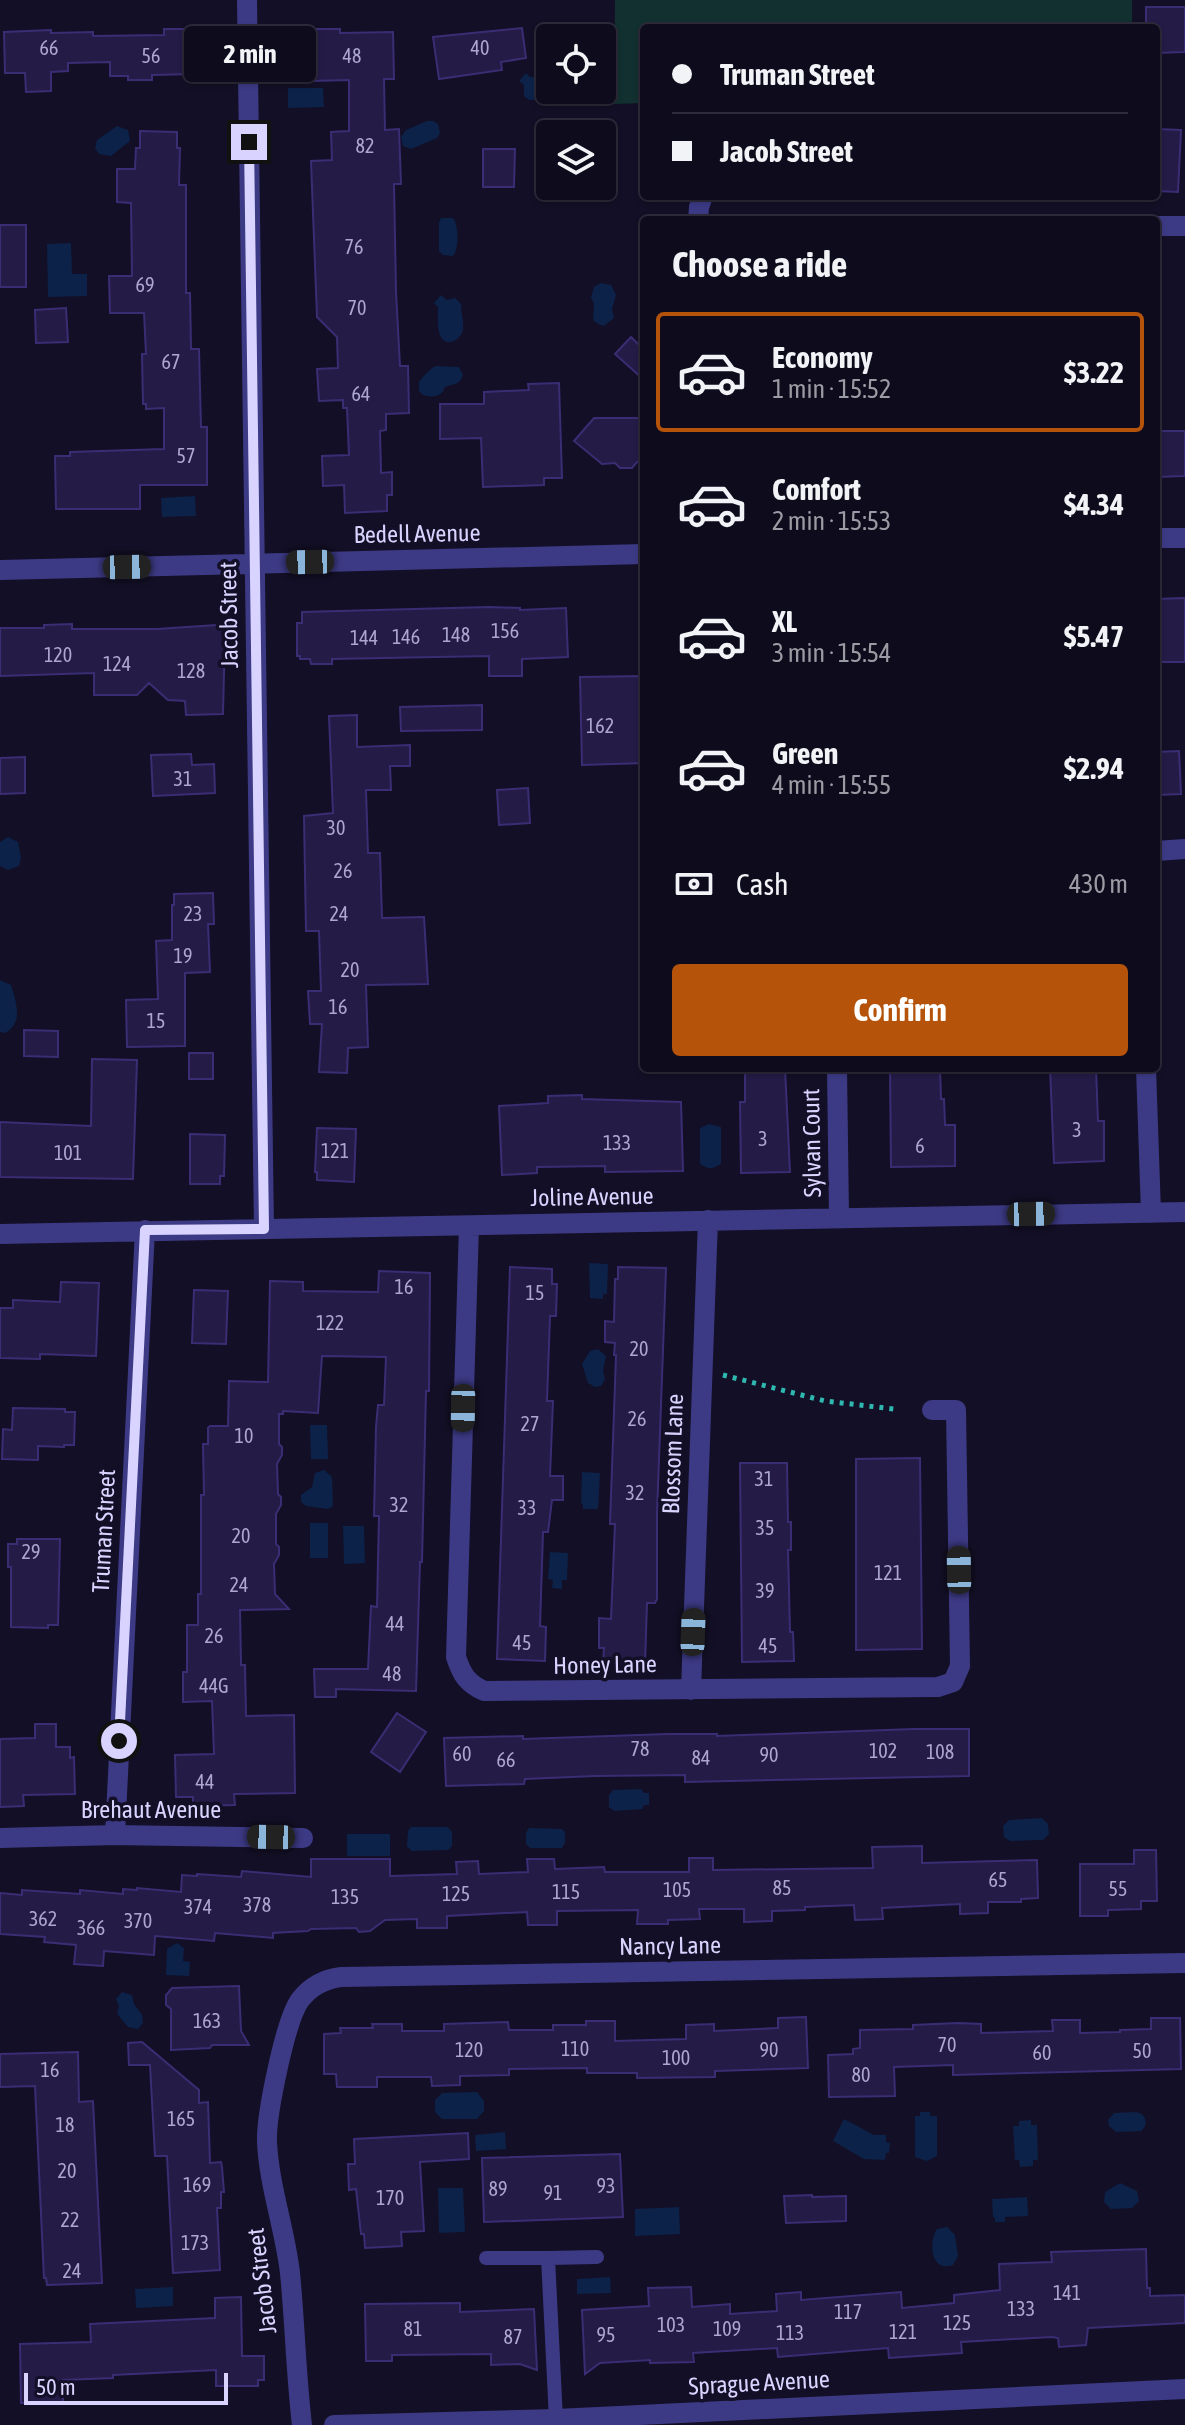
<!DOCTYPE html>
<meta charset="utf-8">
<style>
:root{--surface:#0e0b1c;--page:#1c1929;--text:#f1f3f6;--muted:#9b9ba3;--line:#2e2b3b;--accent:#b45309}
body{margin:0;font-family:"Asap Condensed",sans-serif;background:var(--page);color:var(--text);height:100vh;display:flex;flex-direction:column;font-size:30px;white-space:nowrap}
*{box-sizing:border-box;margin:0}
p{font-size:26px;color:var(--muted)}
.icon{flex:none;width:44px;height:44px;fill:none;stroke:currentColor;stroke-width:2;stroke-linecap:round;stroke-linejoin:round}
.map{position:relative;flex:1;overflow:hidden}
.panel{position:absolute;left:640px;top:216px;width:520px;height:856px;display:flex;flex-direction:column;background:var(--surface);border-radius:8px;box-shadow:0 2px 6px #0004,0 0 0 2px var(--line)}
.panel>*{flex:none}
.guide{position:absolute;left:640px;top:24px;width:520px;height:176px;border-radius:8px;box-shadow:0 2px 6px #0004,0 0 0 2px var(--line);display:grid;align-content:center;height:176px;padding:0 32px;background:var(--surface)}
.controls{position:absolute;left:536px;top:24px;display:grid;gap:16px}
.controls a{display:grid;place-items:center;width:80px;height:80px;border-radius:8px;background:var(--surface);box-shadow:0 2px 6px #0004,0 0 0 2px var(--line);font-size:40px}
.scale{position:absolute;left:24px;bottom:20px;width:204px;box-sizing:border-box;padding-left:8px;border:4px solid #d9d4ff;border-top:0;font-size:22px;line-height:28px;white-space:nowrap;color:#d9d4ff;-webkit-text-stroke:6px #130f26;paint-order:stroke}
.end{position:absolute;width:36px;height:36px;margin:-18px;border:10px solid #d9d4ff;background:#111;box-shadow:0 0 0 4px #111}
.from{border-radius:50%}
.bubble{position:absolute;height:56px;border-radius:8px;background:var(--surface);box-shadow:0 2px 6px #0004,0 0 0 2px var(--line);font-size:26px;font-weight:700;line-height:56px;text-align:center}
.car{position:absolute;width:24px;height:48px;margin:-24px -12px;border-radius:10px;box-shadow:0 0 6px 2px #0007;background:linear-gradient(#222 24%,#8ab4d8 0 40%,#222 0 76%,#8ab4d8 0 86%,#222 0)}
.guide b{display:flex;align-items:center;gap:28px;height:76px;font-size:30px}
.guide b+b{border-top:2px solid var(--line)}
.guide i{width:20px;height:20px;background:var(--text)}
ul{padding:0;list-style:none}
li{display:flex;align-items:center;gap:24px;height:120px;margin:0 16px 12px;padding:0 16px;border:4px solid transparent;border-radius:8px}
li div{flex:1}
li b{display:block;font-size:30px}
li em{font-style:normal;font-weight:700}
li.current{border-color:var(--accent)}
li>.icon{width:72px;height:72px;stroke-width:1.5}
h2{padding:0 32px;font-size:36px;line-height:96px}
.pay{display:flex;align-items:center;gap:20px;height:88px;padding:0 32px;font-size:30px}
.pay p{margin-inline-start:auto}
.cta{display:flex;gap:16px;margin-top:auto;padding:16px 32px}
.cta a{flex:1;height:92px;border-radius:8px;background:var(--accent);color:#fff;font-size:32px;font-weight:700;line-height:92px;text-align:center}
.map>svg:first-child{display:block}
.green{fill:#12302f}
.water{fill:#0c2248}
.building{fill:#241b47;stroke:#3b2d73;stroke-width:2}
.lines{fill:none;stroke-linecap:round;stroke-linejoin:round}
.path{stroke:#2fb8b0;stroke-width:5;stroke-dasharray:4 6;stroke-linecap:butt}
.lane{stroke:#3d3a85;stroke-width:14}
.street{stroke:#3d3a85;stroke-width:20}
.route{stroke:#d9d4ff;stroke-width:10}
.labels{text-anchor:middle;stroke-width:7;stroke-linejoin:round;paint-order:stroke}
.number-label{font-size:20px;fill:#aca6d1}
.street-label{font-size:24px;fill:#d9d4ff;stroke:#130f26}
</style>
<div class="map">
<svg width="1185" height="2425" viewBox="0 0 1185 2425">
<rect width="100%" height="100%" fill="#130f26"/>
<path class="green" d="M615,0H1132V28H644V103L614,104Z"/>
<path class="water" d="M526,73L530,77L550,76V90H567V92L560,99L529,100L524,96V85L519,81Z
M288,88H323L324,107L288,108Z
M427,121H433L438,124L440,133L437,138L411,149L403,146L401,137L406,130Z
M117,126L128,130L130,141L111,156L99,154L95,148L97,140Z
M441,218H453C459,226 459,248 453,256L443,255L439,251V223Z
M71,243L72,274H87V296L48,297L47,244Z
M601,283L611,285L616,295L612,309L614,318L604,326L598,324L593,320L594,304L591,297L594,287Z
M441,295L447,300L455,298L461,304C461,312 464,322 463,330C460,342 443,349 439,332C437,325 438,314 438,307L434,303Z
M436,366L459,367L463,375C460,385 453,384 445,387C442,397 432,398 423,395L419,391V382C422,378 430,368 436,366Z
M195,496L196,516L162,517L161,498Z
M8,837L18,842L21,858L19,866L8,870L0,866V842Z
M0,980L11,985C16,1002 24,1023 5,1033L0,1032Z
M709,1124L721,1127V1164C712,1169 710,1170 700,1164V1128Z
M589,1263L608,1264L607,1294H603V1299L590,1298Z
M598,1349L606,1356L603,1371L605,1379L601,1386L595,1387L588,1383L582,1364L590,1351Z
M310,1425H327L328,1459H311Z
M324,1470L332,1477L333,1506L328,1509L306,1506L301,1502V1495L312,1487L315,1473Z
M582,1472L600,1473L598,1509H583V1504L581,1503Z
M310,1523H328V1558H310Z
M343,1526H364L365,1563L344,1564Z
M550,1552L568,1553L567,1580H562V1589L552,1588L553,1580L548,1579Z
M641,1789L644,1793H649V1805H644L642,1809L614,1811L609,1807V1795L613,1790Z
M1042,1818L1048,1824L1049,1834L1043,1840L1010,1841L1004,1837L1003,1826L1009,1820Z
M411,1827H448L452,1832V1846L448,1850L412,1851L407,1846L408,1831Z
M529,1828L562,1829L565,1832V1843L562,1848H530L526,1844V1833Z
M347,1834H390V1856H347Z
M177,1943L184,1948L183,1961L190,1962L189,1976L166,1975L167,1949Z
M122,1992L132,1995L134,2004L142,2015L143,2023L138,2029L128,2027L117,2014L119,2006L116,1999Z
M477,2092L484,2101V2111L477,2119H442L435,2112V2100L442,2093Z
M920,2112H930V2116H937V2156L927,2161L915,2157V2116H920Z
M1136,2112L1142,2114C1147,2120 1147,2126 1141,2131L1116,2132L1109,2126L1108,2120L1114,2113Z
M844,2119L874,2135H886V2142L890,2143L889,2153H886L885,2160L864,2159L833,2141Z
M1031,2120V2125H1037L1038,2160H1033V2166L1020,2167L1019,2160H1015L1013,2126H1019V2121Z
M505,2132L506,2149L476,2151L475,2135Z
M1120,2183L1137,2191L1139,2201L1132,2208L1111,2209L1104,2202L1105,2192Z
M438,2188H463L465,2232L439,2233Z
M1027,2197L1028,2216L1005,2217V2222H995V2218L993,2217L992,2199Z
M679,2207L680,2234L635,2236V2209Z
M947,2227L955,2235L958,2256L953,2265C931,2273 928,2243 937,2229Z
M610,2277L611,2293L577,2294V2279Z
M173,2287V2306L136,2308L135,2289Z"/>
<path class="building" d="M1146,7H1185V52L1156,53V28H1146Z
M522,28L526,58L501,62L502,70L439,79L433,37Z
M164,29H192L193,74L152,75V80H128V76H110V62L68,63V71L51,72V91L26,92L25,73H5L4,32L51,30V33L93,32V36L164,35Z
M309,29H340V33L393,32L394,79H384L385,130L399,129L401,184H394L396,292L400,366H408L409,413L386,414V430L380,431L381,473L392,472V495H387V511L345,513L344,485L323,486L322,456L349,455L347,408H343V400L319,401L317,369L338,368L337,337L317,317L311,161L332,160L331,132L349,131V80L310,81Z
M1156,129L1181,130L1178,192L1156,191Z
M140,131L177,132V148H180L179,185H186V293H190L191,349H199L201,427H207V485H140V509H56L55,456H70V452L164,449V408L146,409V404H143L142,354H146L144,313H110L109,276H132L131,203L117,202V169H135L136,148H140Z
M483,149H515L514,187H483Z
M0,225H26V287H0Z
M66,308L68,342L36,343L35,310Z
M631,337L644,350V380L615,354Z
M559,383L562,478H544V485L483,487L481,438L440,439V404H484V392L529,390L528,384Z
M594,418H644V462H637L632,468H620L615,463L602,464L574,441Z
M1156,431H1185V476L1156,477Z
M1185,598V662H1161V652H1156V599Z
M489,607L520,608V610L566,608L568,657L522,659V676H489V656L332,659V664H311L310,659H300V656H297V623H302V612Z
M72,624V629H157L217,625L225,633L223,714L186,715L185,701L168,700L149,683L137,695H94V673L0,676V628H44V625Z
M644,676V763L582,765L580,677Z
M482,705V730L401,731L400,707Z
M357,715V747L410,745V766H390L391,790H366L368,853H380L382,918L424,917L428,984L366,985L368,1047L348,1048L347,1073L319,1072L322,1024H310L308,991H321L319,931H306L304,816L333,813L329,716Z
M1179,751L1181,794L1156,795V752Z
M191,754L192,765L214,764L215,793L153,796L151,755Z
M25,757V793L0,794V758Z
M528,788L530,823L499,825L497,790Z
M213,893L214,924H208L210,972L185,973V1046L127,1047L126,1000L158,999L156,941L172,940V905H174V894Z
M24,1030L58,1031V1057L24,1056Z
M189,1053H213V1079H189Z
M92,1059L137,1060L133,1179L0,1177V1122L91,1126Z
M745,1068H785L790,1172L741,1173L740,1102H745Z
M890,1068H940L941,1099H944L945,1125H955V1166L891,1167Z
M1050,1068H1096L1098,1121H1104V1161L1054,1163Z
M582,1095V1099L681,1102L683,1171L605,1172V1166L537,1167V1173L502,1175L499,1106L548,1103V1096Z
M317,1128L356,1129L354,1182L317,1180V1172H315Z
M190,1134L225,1135L224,1176H220V1184H190Z
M510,1267L552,1269V1284H557L556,1316H550L547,1401H553L550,1476H563V1500H552L548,1532H543L540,1626L546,1627L545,1661L497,1659Z
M618,1267L666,1268L657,1514V1599L655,1603H647L645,1664L603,1663L604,1648H599V1618L611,1619L615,1524H610L616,1355H614L615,1343L605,1342V1321L614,1322L615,1279H618Z
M379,1271L430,1273L429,1391H426L422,1562H420L416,1691L336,1689V1697H315L314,1669H368L371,1606L377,1607L379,1516H374L376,1427L378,1405H384L386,1357L322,1356L318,1413L283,1411V1414H279V1444L282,1447V1455L277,1464L278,1494L281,1497V1505L276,1514V1544L279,1547V1555L274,1564L275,1594L289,1609L240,1610L241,1665H245L246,1716L294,1715L295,1793L234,1794L235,1805L193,1806V1797H176L175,1755L214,1754L212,1701L183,1702V1672H187V1625H198V1594H201V1495H204L203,1444H208V1428L210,1426H228L229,1381L268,1382L270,1281L303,1282V1291L378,1292Z
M61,1282L99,1283L96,1356L40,1354V1359L0,1358V1308H13V1300L60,1302Z
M194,1290L228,1291L226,1344L192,1343Z
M13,1408L65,1409V1412H75L74,1445H64V1447L38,1446V1460L2,1459L3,1429L12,1430Z
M920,1458L922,1649L856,1650V1459Z
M740,1463H787L788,1522H791V1550H788L790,1632H793L794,1661L742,1662Z
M17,1539H60L58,1625H48V1628L11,1627V1567H8V1544H17Z
M397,1713L426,1732L400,1772L371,1752Z
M35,1724H56V1747H70V1758L74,1757L75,1794L23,1795L24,1806L0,1807V1739L35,1738Z
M914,1729H969V1776L685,1782V1775L595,1776L525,1779L524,1784L446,1786L444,1738L523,1736V1739L668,1734H717V1736Z
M922,1846V1863L1037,1860L1038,1898L1021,1899V1902H988V1913L960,1914V1904L882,1908L883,1919L855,1920L854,1905L805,1907V1910L772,1911V1921L744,1922V1909H699L700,1919L668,1920V1924H637L638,1910L557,1911V1925H528L527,1912L447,1916V1928H417V1919L385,1920L370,1931L359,1932L356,1928L311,1929L308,1931L273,1933V1938L215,1933L214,1941L155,1936L154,1955L104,1951L103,1966L74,1964L76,1945L44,1942L45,1937L0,1934V1893L22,1895V1890L80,1894V1890L123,1894V1889L137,1890V1888L181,1892L182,1875L197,1876V1874L241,1877L242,1871L311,1877V1859H390V1876L457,1874L456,1862L478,1861L479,1874L528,1872L527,1859H554L555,1869L604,1867L605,1872H689V1858H713V1870L873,1868L872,1847Z
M1134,1850H1156L1157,1901H1141V1909L1108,1910V1916H1080V1864H1134Z
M239,1986L241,2031L249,2045H212L210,2048L171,2050V2009L166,2005V1995L172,1988Z
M806,2017L808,2068L715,2071V2077L637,2078V2073H587V2068L509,2069V2075L460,2076V2085L432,2086L431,2077H377V2087H337L336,2074H324V2034L341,2033L340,2028H373L372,2024H402V2031H444V2024L508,2022L509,2030H553V2025H586V2021H615V2041L686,2039V2025L714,2024V2031L778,2028V2018Z
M1151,2018H1180L1181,2069L953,2075V2065L894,2067L895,2096L829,2097L828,2055L853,2054V2049L860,2048V2030L913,2029V2025L958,2023L981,2024V2033L1053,2031L1052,2020H1080V2033L1120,2032V2030L1151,2029Z
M142,2042L199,2090V2103L208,2102L210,2163L221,2162L222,2167L224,2192H221V2208H217L220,2270L173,2273L167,2156H155L150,2065H129L128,2043Z
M78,2052L79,2102L93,2101L102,2283L47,2285L46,2278H44L35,2086L0,2087V2054Z
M468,2133L469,2159L420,2162L424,2231L401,2232L402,2246L365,2248L364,2234H361L356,2189L349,2190L348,2164H355L354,2139Z
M620,2154L623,2217L484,2222L482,2158Z
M812,2195V2197L846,2196V2221L786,2223L784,2196Z
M1146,2249L1147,2288H1150V2296L1185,2295V2323L1088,2328L1086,2345L1059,2347L1058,2338L1052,2337L961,2342L962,2353L889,2358L888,2348L778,2357L777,2348L693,2353L694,2362L650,2363V2360L600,2363L585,2374L582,2310L649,2306L648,2288L691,2287L692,2307L730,2304V2314L777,2311L776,2294L801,2292V2300L901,2292L902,2308L954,2303V2295L1000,2290L999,2264L1052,2262L1051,2252Z
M241,2297L242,2356H264V2380H258V2386H216V2370L113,2375V2378L63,2380V2402L21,2403L20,2344L91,2342L90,2324L215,2318V2298Z
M460,2303V2312L534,2309L537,2370L520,2364L491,2365V2354L392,2355V2361H366L365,2304Z"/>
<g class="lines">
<path class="path" d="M723,1375L825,1401L894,1409"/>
<path class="lane" d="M486,2258H548
M556,2419L548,2258L597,2257"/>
<path class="street" d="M247,0L264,1229
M698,220L699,207L703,196
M1156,226H1185
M1156,538H1185
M0,570L644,554
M1156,851L1185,849
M837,1068L839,1217
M1146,1068L1151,1213
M469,1226L456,1657C462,1675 467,1683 484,1691L938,1687L953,1682L960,1666L956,1410H932
M0,1234L1185,1212
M691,1690L708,1220
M115,1835L145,1230
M0,1838L115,1835L303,1838
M302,2425C296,2375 295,2324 290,2273C285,2229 269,2186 267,2142C266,2116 285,2021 300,2000C310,1987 324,1979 341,1977L1185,1963
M334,2425L556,2419L1185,2389"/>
</g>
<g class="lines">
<path class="route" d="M119,1741L145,1230L264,1229L249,142"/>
</g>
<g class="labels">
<g class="number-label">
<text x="49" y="55">66</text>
<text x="480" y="55">40</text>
<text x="151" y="63">56</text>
<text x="352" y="63">48</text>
<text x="365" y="153">82</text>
<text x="354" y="254">76</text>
<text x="145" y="292">69</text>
<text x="357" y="315">70</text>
<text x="171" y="369">67</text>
<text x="361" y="401">64</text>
<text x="186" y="463">57</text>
<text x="505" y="638">156</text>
<text x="456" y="642">148</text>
<text x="406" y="644">146</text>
<text x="364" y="645">144</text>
<text x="58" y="662">120</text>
<text x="117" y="671">124</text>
<text x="191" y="678">128</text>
<text x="600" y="733">162</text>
<text x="183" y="786">31</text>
<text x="336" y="835">30</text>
<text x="343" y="878">26</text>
<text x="193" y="921">23</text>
<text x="339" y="921">24</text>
<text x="183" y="963">19</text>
<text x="350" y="977">20</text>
<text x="338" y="1014">16</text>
<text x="156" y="1028">15</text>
<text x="1077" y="1137">3</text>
<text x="763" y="1146">3</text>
<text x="617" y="1150">133</text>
<text x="920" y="1153">6</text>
<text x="335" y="1158">121</text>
<text x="68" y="1160">101</text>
<text x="404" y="1294">16</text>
<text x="535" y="1300">15</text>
<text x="330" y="1330">122</text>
<text x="639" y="1356">20</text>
<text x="637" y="1426">26</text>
<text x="530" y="1431">27</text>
<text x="244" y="1443">10</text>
<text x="764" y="1486">31</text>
<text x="635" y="1500">32</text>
<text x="399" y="1512">32</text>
<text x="527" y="1515">33</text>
<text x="765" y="1535">35</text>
<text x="241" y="1543">20</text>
<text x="31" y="1559">29</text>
<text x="888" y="1580">121</text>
<text x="239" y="1592">24</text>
<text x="765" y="1598">39</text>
<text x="395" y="1631">44</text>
<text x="214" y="1643">26</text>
<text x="522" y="1650">45</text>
<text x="768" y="1653">45</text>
<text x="392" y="1681">48</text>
<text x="214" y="1693">44G</text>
<text x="640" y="1756">78</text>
<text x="883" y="1758">102</text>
<text x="940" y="1759">108</text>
<text x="462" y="1761">60</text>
<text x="769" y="1762">90</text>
<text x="701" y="1765">84</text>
<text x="506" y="1767">66</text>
<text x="205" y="1789">44</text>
<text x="998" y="1887">65</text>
<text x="782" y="1895">85</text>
<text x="1118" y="1896">55</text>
<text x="677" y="1897">105</text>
<text x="566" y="1899">115</text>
<text x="456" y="1901">125</text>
<text x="345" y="1904">135</text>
<text x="257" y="1912">378</text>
<text x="198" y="1914">374</text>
<text x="43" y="1926">362</text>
<text x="138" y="1928">370</text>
<text x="91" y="1935">366</text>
<text x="207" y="2028">163</text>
<text x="947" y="2052">70</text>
<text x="575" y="2056">110</text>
<text x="469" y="2057">120</text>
<text x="769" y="2057">90</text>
<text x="1142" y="2058">50</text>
<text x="1042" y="2060">60</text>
<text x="676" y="2065">100</text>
<text x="50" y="2077">16</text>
<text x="861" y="2082">80</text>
<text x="181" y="2126">165</text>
<text x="65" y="2132">18</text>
<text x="67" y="2178">20</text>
<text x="197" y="2192">169</text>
<text x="606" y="2193">93</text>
<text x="498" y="2196">89</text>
<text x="553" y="2200">91</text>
<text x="390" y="2205">170</text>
<text x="70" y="2227">22</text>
<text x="195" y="2250">173</text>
<text x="72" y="2278">24</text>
<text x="1067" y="2300">141</text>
<text x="1021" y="2316">133</text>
<text x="848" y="2319">117</text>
<text x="957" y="2330">125</text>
<text x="671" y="2332">103</text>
<text x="413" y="2336">81</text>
<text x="727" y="2336">109</text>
<text x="903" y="2339">121</text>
<text x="790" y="2340">113</text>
<text x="606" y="2342">95</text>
<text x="513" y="2344">87</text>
</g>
<g class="street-label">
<text transform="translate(417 534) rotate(-1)" y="8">Bedell Avenue</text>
<text transform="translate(229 615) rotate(-91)" y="8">Jacob Street</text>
<text transform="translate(812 1143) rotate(-91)" y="8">Sylvan Court</text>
<text transform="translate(592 1197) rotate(-1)" y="8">Joline Avenue</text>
<text transform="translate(673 1454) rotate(-88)" y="8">Blossom Lane</text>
<text transform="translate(104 1531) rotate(-87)" y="8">Truman Street</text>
<text transform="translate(605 1665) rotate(-1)" y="8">Honey Lane</text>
<text x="151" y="1818">Brehaut Avenue</text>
<text transform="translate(670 1946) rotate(-1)" y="8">Nancy Lane</text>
<text transform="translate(262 2281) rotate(-97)" y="8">Jacob Street</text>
<text transform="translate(759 2383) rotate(-3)" y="8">Sprague Avenue</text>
</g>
</g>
</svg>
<div class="controls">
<a><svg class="icon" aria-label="locate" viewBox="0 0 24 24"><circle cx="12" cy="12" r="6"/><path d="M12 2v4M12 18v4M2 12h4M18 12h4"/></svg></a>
<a><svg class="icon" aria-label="layers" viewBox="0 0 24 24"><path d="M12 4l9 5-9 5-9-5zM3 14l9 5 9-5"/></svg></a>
</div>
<div class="scale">50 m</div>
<i class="end from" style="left:119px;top:1741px"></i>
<i class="end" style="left:249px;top:142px"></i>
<div class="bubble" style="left:184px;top:26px;width:132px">2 min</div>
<i class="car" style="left:310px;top:562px;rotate:269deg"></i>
<i class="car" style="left:127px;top:567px;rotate:89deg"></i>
<i class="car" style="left:1031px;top:1214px;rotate:89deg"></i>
<i class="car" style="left:463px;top:1408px;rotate:181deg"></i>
<i class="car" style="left:959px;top:1570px;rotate:359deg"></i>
<i class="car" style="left:693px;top:1632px;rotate:2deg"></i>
<i class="car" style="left:271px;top:1837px;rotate:271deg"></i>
<div class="guide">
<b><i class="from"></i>Truman Street</b>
<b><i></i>Jacob Street</b>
</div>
<section class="panel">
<h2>Choose a ride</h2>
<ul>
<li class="current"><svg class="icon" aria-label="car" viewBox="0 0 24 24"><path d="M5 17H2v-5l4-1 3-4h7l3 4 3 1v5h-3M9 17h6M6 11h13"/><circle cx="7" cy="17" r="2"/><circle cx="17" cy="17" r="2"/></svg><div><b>Economy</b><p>1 min · 15:52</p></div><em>$3.22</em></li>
<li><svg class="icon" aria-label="car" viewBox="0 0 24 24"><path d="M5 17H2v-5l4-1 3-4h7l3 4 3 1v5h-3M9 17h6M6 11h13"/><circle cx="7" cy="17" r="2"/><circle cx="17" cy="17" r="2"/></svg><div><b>Comfort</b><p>2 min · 15:53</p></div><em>$4.34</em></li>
<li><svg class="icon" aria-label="car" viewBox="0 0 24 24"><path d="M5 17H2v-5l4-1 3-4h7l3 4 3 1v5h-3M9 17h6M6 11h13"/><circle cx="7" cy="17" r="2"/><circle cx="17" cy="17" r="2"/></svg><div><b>XL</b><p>3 min · 15:54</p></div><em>$5.47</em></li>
<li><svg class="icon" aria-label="car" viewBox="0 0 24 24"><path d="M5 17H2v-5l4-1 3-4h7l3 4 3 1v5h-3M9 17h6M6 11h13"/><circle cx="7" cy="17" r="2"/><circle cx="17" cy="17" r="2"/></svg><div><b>Green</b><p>4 min · 15:55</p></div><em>$2.94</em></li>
</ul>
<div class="pay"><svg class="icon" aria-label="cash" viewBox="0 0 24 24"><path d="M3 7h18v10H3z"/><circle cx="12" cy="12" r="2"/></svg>Cash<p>430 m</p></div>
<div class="cta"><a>Confirm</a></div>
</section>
</div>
